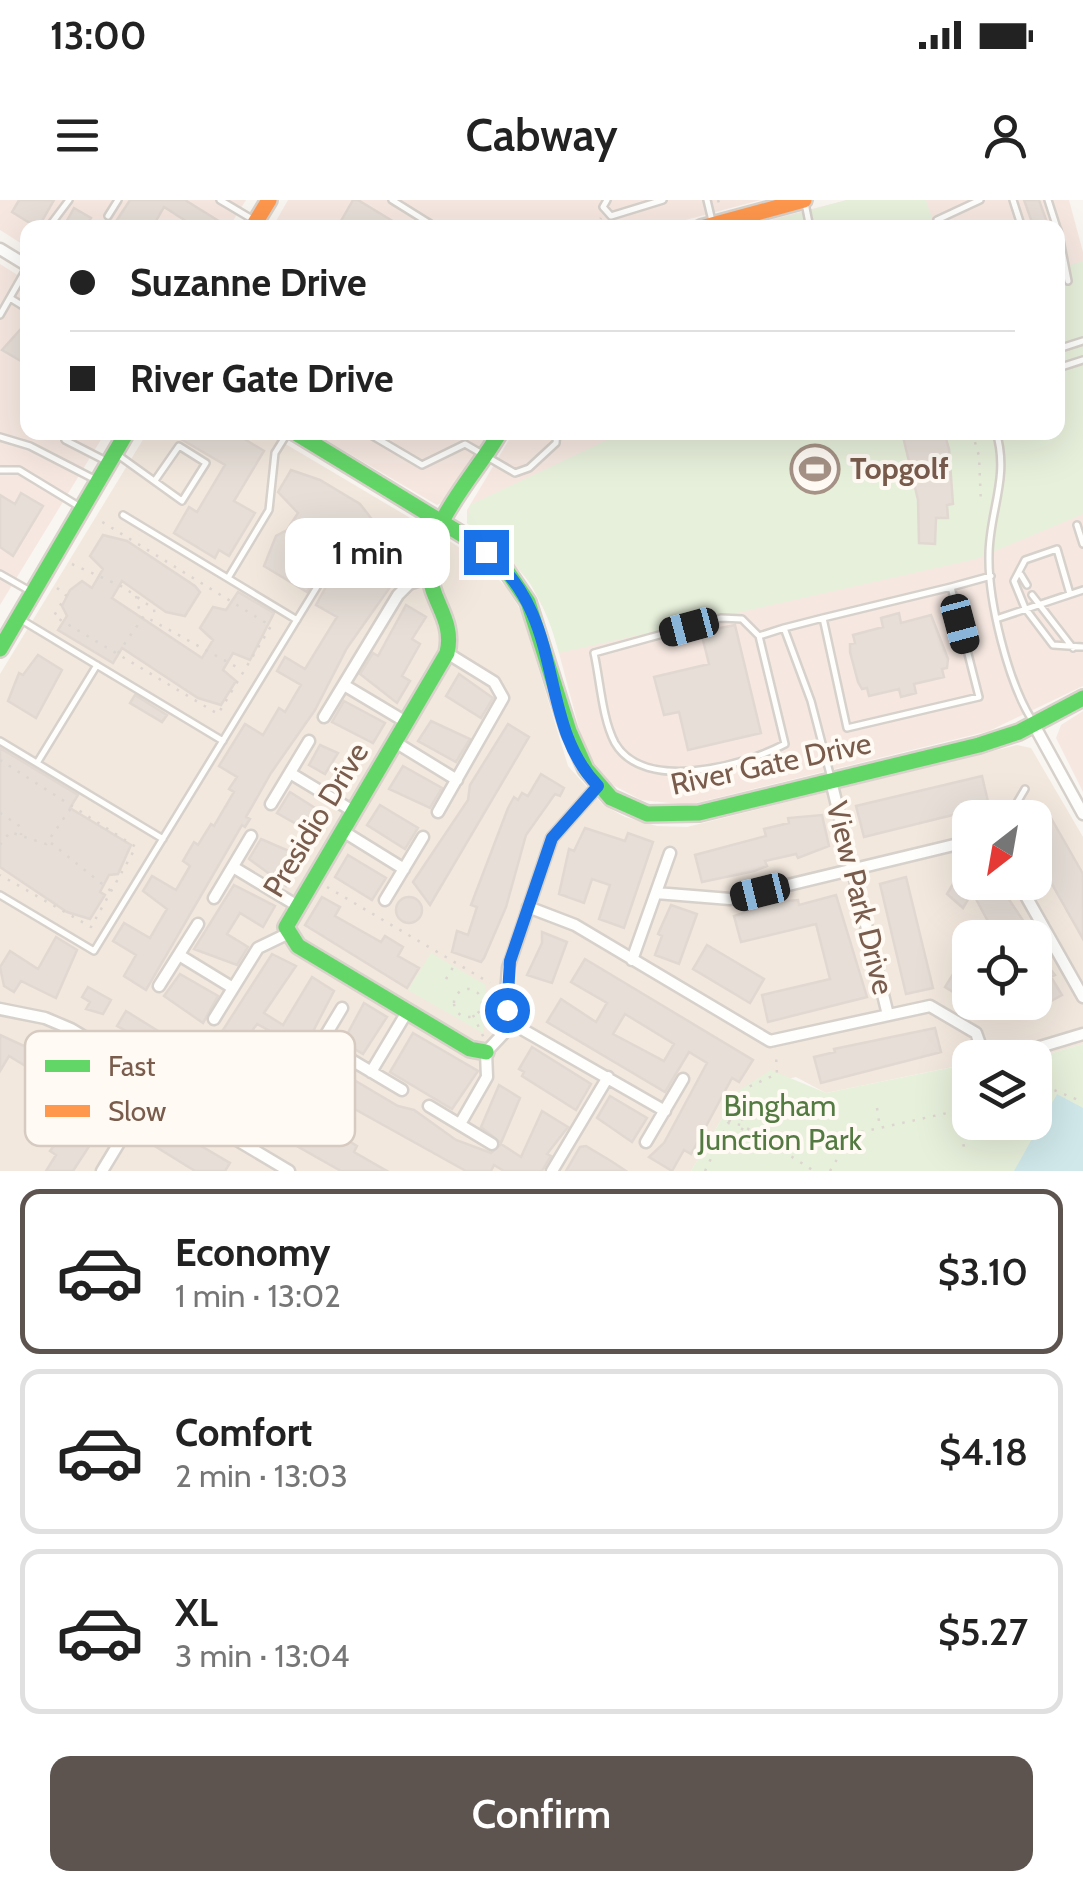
<!DOCTYPE html>
<meta charset="utf-8">
<style>
:root{--surface:#fff;--page:#f6f6f6;--text:#222;--muted:#767676;--line:#e0e0e0;--accent:#5d544f}
body{margin:0;font-family:Cabin,sans-serif;background:var(--page);color:var(--text);height:100vh;display:flex;flex-direction:column;font-size:38px;white-space:nowrap}
*{box-sizing:border-box;margin:0}
p{font-size:32px;color:var(--muted)}
.icon{flex:none;width:55px;height:55px;fill:none;stroke:currentColor;stroke-width:2;stroke-linecap:round;stroke-linejoin:round}
.map{position:relative;height:971px;overflow:hidden}
.drawer{display:flex;flex-direction:column;background:var(--surface);flex:1}
.drawer>*{flex:none}
.top-card{position:absolute;left:20px;top:20px;width:1045px;height:220px;border-radius:20px;box-shadow:0 10px 40px #0002;display:grid;align-content:center;height:220px;padding:0 50px;background:var(--surface)}
.needle{width:65px;rotate:211deg}
.controls{position:absolute;left:952px;top:600px;display:grid;gap:20px}
.controls a{display:grid;place-items:center;width:100px;height:100px;border-radius:20px;background:var(--surface);box-shadow:0 10px 40px #0002;font-size:50px}
.end{position:absolute;width:45px;height:45px;margin:-22px;border:12px solid #1a73e8;background:#fff;box-shadow:0 0 0 5px #fff}
.from{border-radius:50%}
.bubble{position:absolute;height:70px;border-radius:20px;background:var(--surface);box-shadow:0 10px 40px #0002;font-size:32px;font-weight:600;line-height:70px;text-align:center}
.car{position:absolute;width:30px;height:60px;margin:-30px -15px;border-radius:12px;box-shadow:0 0 8px 2px #0007;background:linear-gradient(#222 24%,#8ab4d8 0 40%,#222 0 76%,#8ab4d8 0 86%,#222 0)}
.top-card b{display:flex;align-items:center;gap:35px;height:95px;font-size:38px}
.top-card b+b{border-top:2px solid var(--line)}
.top-card i{width:25px;height:25px;background:var(--text)}
ul{padding:18px 0 0;list-style:none}
li{display:flex;align-items:center;gap:30px;height:165px;margin:0 20px 15px;padding:0 30px;border:5px solid var(--line);border-radius:20px}
li div{flex:1}
li b{display:block;font-size:38px}
li em{font-style:normal;font-weight:600}
li.selected{border-color:var(--accent)}
li>.icon{width:90px;height:90px;stroke-width:1.5}
.primary-button{display:flex;gap:20px;margin-top:auto;padding:20px 50px}
.primary-button a{flex:1;height:115px;border-radius:20px;background:var(--accent);color:#fff;font-size:40px;font-weight:600;line-height:115px;text-align:center}
.status{display:flex;justify-content:space-between;align-items:center;height:70px;padding:0 50px;background:var(--surface);direction:ltr}
.status svg{height:28px;fill:currentColor}
header{display:flex;justify-content:space-between;align-items:center;height:130px;padding:0 50px;background:var(--surface);font-size:45px;font-weight:600}
.map>svg:first-child{display:block}
.residential{fill:#f2e8de;fill-rule:evenodd}
.commercial{fill:#f6e8e1}
.green{fill:#e7f0db}
.water{fill:#d0e8ea}
.building{fill:#e6ded7;stroke:#e2d8d2;stroke-width:2.5;fill-rule:evenodd}
.lines{fill:none;stroke-linecap:round;stroke-linejoin:round}
.lane-casing{stroke:#d7d1cb;stroke-width:10}
.street-casing{stroke:#d7d1cb;stroke-width:15}
.fast-casing{stroke:#d9d2cb;stroke-width:20}
.slow-casing{stroke:#d9d2cb;stroke-width:20}
.path{stroke:#dcd5d0;stroke-width:2.5;stroke-dasharray:2.5 8;stroke-linecap:butt}
.lane{stroke:#fefefd;stroke-width:5}
.street{stroke:#fefefd;stroke-width:10}
.fast{stroke:#63d668;stroke-width:15}
.slow{stroke:#ff974d;stroke-width:15}
.route{stroke:#1a73e8;stroke-width:12}
.labels{text-anchor:middle;stroke-width:8;stroke-linejoin:round;paint-order:stroke}
.poi-label{font-size:30px;font-weight:bold;fill:#7a5c4d;stroke:#fffaf3;text-anchor:start}
.street-label{font-size:30px;fill:#7a5c4d;stroke:#fffaf3}
.park-label{font-size:30px;fill:#537a41;stroke:#fffaf3}
.key{fill:#fffaf3;stroke:#d7cbc1;stroke-width:2.5}
.key-label{font-size:28px;fill:#7a5c4d}
</style>
<div class="status"><b>13:00</b><svg viewBox="0 0 49 12"><path d="M0 12V9h3v3zM5 12V6h3v6zM10 12V3h3v9zM15 12V0h3v12zM26 1h20v11H26zM47 4h2v5h-2z"/></svg></div>
<header><svg class="icon" aria-label="menu" viewBox="0 0 24 24"><path d="M4 6h16M4 12h16M4 18h16"/></svg>Cabway<svg class="icon" aria-label="person" viewBox="0 0 24 24"><circle cx="12" cy="8" r="4"/><path d="M4 21q1-7 8-7t8 7"/></svg></header>
<div class="map">
<svg width="1083" height="971" viewBox="0 0 1083 971">
<rect width="100%" height="100%" fill="#f9f5f0"/>
<path class="residential" d="M147,233H267L476,357L506,387L521,411L568,566L603,605L625,617L657,626L687,627L1017,545L1031,548L1083,637V844L1035,858H970V879L967,864L826,893L796,877L738,891L691,971H0V474ZM970,618H1035V682H970ZM970,738H1035V802H970Z"/>
<path class="commercial" d="M0,0H246L229,27L28,28L27,47L0,30Z
M288,0H761L659,27L272,28Z
M847,0H1069L1083,52V486L989,531L688,605L641,600L611,584L585,551L551,423L530,383L501,349L467,323V310L513,233L1058,232V28L743,27Z
M0,64L27,81L28,232L105,233L0,405Z
M314,233H488L449,298L437,305Z
M1083,511V592L1056,538L1061,525Z"/>
<path class="green" d="M847,0H926L935,27L743,28Z
M1083,61V314L976,359L559,453C548,412 532,376 499,348C488,339 476,332 467,323L470,305L622,233L1058,232V69Z
M431,753L486,785L483,833L408,790Z
M1083,844V971H691L738,891L771,870L826,893L968,864L970,922H1035V858Z"/>
<path class="water" d="M1057,894L1083,908V971H1014Z"/>
<path class="building" d="M19,0H54L38,28L12,12Z
M130,0H185L230,28H197L164,7L152,28H122L115,23Z
M353,0H358L404,28H337Z
M1024,0H1039L1049,28H1034Z
M74,8L91,18L85,28H63Z
M28,121V165L2,150Z
M169,232H233L264,251L234,301L255,313L229,356L219,350L215,358L174,333L189,307L197,312L225,265Z
M902,232H944L949,249L953,304L947,305L948,318H936L935,344L919,343L918,300Z
M291,270L320,280L360,304L371,318L350,356L366,366L386,335L407,347L397,370L400,373L347,448L315,510L271,573L246,617L250,619L245,627L242,625L146,790L124,776L136,755L113,741L124,723L150,738L167,709L143,691L152,676L176,690L190,666L183,661L194,642L198,645L211,624L214,626L234,592L229,589L237,577L219,566L245,524L263,535L279,508L285,512L301,485L277,471L285,457L305,469L337,417L316,405L344,354L343,346L334,348L307,392L264,366L276,336L287,330L298,313L278,292Z
M21,293L43,306L13,356L0,347V295L15,304Z
M103,335L127,341L195,386L200,392L185,416L166,412L122,381L112,398L202,458L213,440L200,428L213,407L226,410L238,392L274,413L250,460L233,453L223,470L236,481L221,505L198,498L122,448L113,463L58,430L67,416L62,406L70,390L82,381L92,388L103,369L90,356Z
M406,405L426,417L412,439L420,444L402,476L410,481L397,503L360,474L373,453L378,456Z
M899,413L901,423L931,415L948,459L947,468L942,469L944,477L914,484L916,493L901,497L899,489L869,496L867,488L862,489L858,482L850,452V444L855,443L853,435L883,427L881,418Z
M735,425L761,533L688,550L679,512L664,515L654,477L709,464L701,432Z
M38,455L62,470L36,518L8,501L19,473L23,475Z
M459,474L493,498L481,518L446,496Z
M135,495L167,515L162,522L130,503Z
M344,501L385,523L373,543L332,522Z
M431,521L470,539L456,562L418,541Z
M508,524L529,537L430,705L413,682L468,600L470,585Z
M320,545L338,553L325,574L309,565Z
M0,548L78,595L70,608L131,645L118,674L109,675L100,692L105,695L90,719L67,712L0,667Z
M403,566L442,588L430,608L389,589Z
M541,574L564,588L560,596L555,594L526,635L506,707L484,758L481,762L452,752L457,731L468,735L477,707L471,705L508,608L514,597L518,600L522,593L528,596Z
M982,576L989,606L864,637L856,606Z
M290,592L326,615L314,634L277,613Z
M380,605L418,628L405,649L367,625Z
M822,615L829,646L798,658L796,654L765,661L767,666L754,671L702,682L695,655L766,636L764,629L789,623L788,618Z
M1051,618L1083,674V739L1040,663L1035,666V627Z
M585,628L625,641L628,633L653,642L624,728L599,719L610,685L592,679L584,703L559,694L569,649L574,651Z
M261,639L303,657L286,686L249,659Z
M348,655L386,678L372,700L335,677Z
M960,672L970,682H978L963,708L947,694Z
M906,677L933,788L906,794L880,684Z
M234,685L275,706L263,727L240,713L227,734L248,747L237,765L194,749Z
M1000,686L1026,725L1029,738H997L976,699Z
M836,695L867,797L768,822L762,795L830,779L816,724L741,742L734,716L776,702L798,700L799,705Z
M322,697L340,707L335,716L381,742L385,736L403,747L398,756L419,768L407,788L305,725Z
M396 710a13 13 0 1 1 26 0a13 13 0 1 1-26 0Z
M671,705L697,714L679,764L655,755L662,736L658,734Z
M542,732L567,742L552,783L527,775L542,743Z
M56,737L77,750L56,798L21,781L14,792L4,786L0,767L10,751L38,769Z
M707,745L764,779L750,803L693,769Z
M1035,750L1055,775L1051,777L1062,795L1038,808Z
M272,754L296,766L264,813L283,825L312,777L334,791L308,841L284,871L263,858L277,835L257,824L242,845L221,833Z
M585,759L753,860L739,882L732,878L691,954L684,950L672,971L649,957L664,943L707,863L689,852L665,892L547,822L561,799L596,822L607,803L571,782ZM625,814L674,844L664,861L613,834Z
M960,763L970,770V802L945,787Z
M180,774L218,796L203,823L164,796Z
M88,787L111,800L103,814L86,809L90,802L82,797Z
M364,803L387,817L363,854L343,842Z
M126,811L333,940L337,934L357,946L354,952L387,971H341L242,915L244,912L182,878L154,851L123,836L126,831L117,826Z
M935,828L941,852L821,883L814,857L835,852L834,849Z
M413,833L478,871L452,909L390,872Z
M0,835L24,846L29,837L52,848L37,873L9,856L0,871Z
M532,847L591,884L576,910L522,876L524,872L519,869Z
M322,861L398,906L414,910L456,940L491,953L501,944L521,957L542,911L568,927L547,954L551,956L542,971H504L494,965L491,971H466L308,883Z
M102,878L121,889L103,925L73,971H46L56,955L50,951L58,940L64,943Z
M499,885L520,898L501,943L481,927Z
M610,896L647,918L632,942L597,918Z
M162,923L230,963L225,971H195L150,943Z
M586,946L611,961L626,971H566L580,947Z"/>
<g class="lines">
<g class="lane-casing">
<path id="lane" d="M220,0L252,19
M392,0L437,28
M607,0L603,7L611,16L663,0
M707,0L712,21
M1013,0L1022,28
M1048,0L1057,28
M805,3L810,28
M108,16L118,0
M48,28L69,0
M940,28L937,20L980,0
M1058,30L1068,81
M10,98L28,109
M0,115L28,66
M1058,149L1083,141
M1058,168L1083,160
M70,232L65,240L108,262
M366,232L422,265L465,244L515,273L529,268L556,243L557,232
M996,232C1010,277 989,312 989,355C988,401 1008,482 1032,520
M0,237L30,246L96,280
M118,255L182,301L206,263L179,246L156,279
M0,270H19L80,307
M123,315L297,420
M1077,325L1083,344
M0,374L30,391
M1021,375L1027,385
M228,378L269,310L275,253L288,232
M1070,394L1057,349L1025,360L1014,381L1025,408L1053,445L1083,447
M1032,395L1073,448
M823,418L951,387
M999,418L1083,390
M20,419L223,541
M759,436L742,419L721,418L594,453C600,479 602,519 615,543C644,593 744,566 785,544L759,436L784,428
M0,541L163,639
M37,563L97,465
M831,578L811,501L784,428L823,418L847,528L979,497L951,387L991,376
M1008,618L1025,589
M0,695L94,751L339,351"/>
</g>
<g class="street-casing">
<path id="street" d="M0,49L28,66
M344,485L406,522
M324,517L398,395L409,384L430,377
M1034,525L1083,614
M395,542L457,580
M290,573L353,611
M831,581L888,815
M271,604L309,541
M438,612L503,498L494,482L447,453
M341,630L404,669
M233,667L296,705
M1018,682L1083,797
M656,693L730,699L954,645L970,651
M214,698L251,636
M385,700L423,637
M528,707L575,725L770,841L930,806L976,833L985,858
M179,755L233,788
M632,760L670,653
M159,786L198,724
M0,809L45,818L71,829L116,856L173,902L289,971
M214,819L258,748L287,734
M506,820L665,911
M321,842L402,890
M1003,858L1083,834
M371,872L407,812
M295,886L342,808
M429,906L492,944
M460,924L487,877L486,852L503,834L508,768L552,638L598,586
M646,942L683,879
M102,971L153,887
M552,971L608,877"/>
</g>
<g class="fast-casing">
<path id="fast" d="M294,232L466,337L505,368L528,402L569,531L586,569L611,598L647,614L699,613L979,545L1019,532L1083,498
M0,449L127,232
M486,852L470,849L298,746L286,727L447,453C455,420 431,402 429,371C427,322 478,272 500,232"/>
</g>
<g class="slow-casing">
<path id="slow" d="M252,28L269,0
M701,28L804,0"/>
</g>
<path class="path" d="M718,0L720,6
M595,28L601,18
M972,232L979,256L981,304
M72,364L123,387L154,409L155,418
M57,388L66,395L54,416L218,514L271,426L99,320
M136,396L141,417
M118,453L144,416L242,470
M0,560L136,647L91,727L0,675
M0,613L21,627V635
M51,643L111,691
M0,645L10,632L46,644L73,605
M327,687L490,783
M446,779L455,764
M454 803a14 14 0 1 1 28 0a14 14 0 1 1-28 0Z
M473,815L484,838
M1035,882L1083,902
M877,908L880,928
M959,913L964,948
M729,922L746,888L777,874L776,856
M736,939L744,926L738,906
M705,971L728,923L742,925L814,971
M830,971L852,934L970,908"/>
<use href="#lane" class="lane"/>
<use href="#street" class="street"/>
<use href="#fast" class="fast"/>
<use href="#slow" class="slow"/>
</g>
<g class="lines">
<path class="route" d="M486,352C569,419 535,521 598,586L552,638L510,761L507,810"/>
</g>
<defs>
<g id="stadium-ring" transform="scale(2.5)"><circle r="9.5" fill="#fffaf3" stroke="#a69286" stroke-width="1.5"/><path d="M0-5a6.5 5 0 1 0 0 10a6.5 5 0 1 0 0-10ZM-3.5-1.8h7v3.6h-7Z" fill="#a69286"/></g>
</defs>
<g fill-rule="evenodd">
<use href="#stadium-ring" x="815" y="269"/>
</g>
<g class="labels">
<g class="poi-label">
<text x="850" y="279">Topgolf</text>
</g>
<g class="street-label">
<text transform="translate(771 564) rotate(-12)" y="10">River Gate Drive</text>
<text transform="translate(316 620) rotate(-59)" y="10">Presidio Drive</text>
<text transform="translate(860 698) rotate(76)" y="10">View Park Drive</text>
</g>
<g class="park-label">
<text x="780" y="916">Bingham<tspan x="780" dy="34">Junction Park</tspan></text>
</g>
</g>
<rect x="25" y="831" width="330" height="115" rx="15" class="key"/>
<rect x="45" y="860" width="45" height="12" fill="#63d668"/>
<rect x="45" y="905" width="45" height="12" fill="#ff974d"/>
<g class="key-label">
<text x="108" y="876">Fast</text>
<text x="108" y="921">Slow</text>
</g>
</svg>
<div class="controls">
<a><svg class="needle" viewBox="-14 -14 28 28"><path d="M0-13l5 13h-10z" fill="#e53935"/><path d="M0 13l5-13h-10z" fill="#767676"/></svg></a>
<a><svg class="icon" aria-label="locate" viewBox="0 0 24 24"><circle cx="12" cy="12" r="6"/><path d="M12 2v4M12 18v4M2 12h4M18 12h4"/></svg></a>
<a><svg class="icon" aria-label="layers" viewBox="0 0 24 24"><path d="M12 4l9 5-9 5-9-5zM3 14l9 5 9-5"/></svg></a>
</div>
<i class="end from" style="left:507px;top:810px"></i>
<i class="end" style="left:486px;top:352px"></i>
<div class="bubble" style="left:285px;top:318px;width:165px">1 min</div>
<i class="car" style="left:960px;top:424px;rotate:165deg"></i>
<i class="car" style="left:689px;top:427px;rotate:255deg"></i>
<i class="car" style="left:760px;top:692px;rotate:256deg"></i>
<div class="top-card">
<b><i class="from"></i>Suzanne Drive</b>
<b><i></i>River Gate Drive</b>
</div>
</div>
<section class="drawer">
<ul>
<li class="selected"><svg class="icon" aria-label="car" viewBox="0 0 24 24"><path d="M5 17H2v-5l4-1 3-4h7l3 4 3 1v5h-3M9 17h6M6 11h13"/><circle cx="7" cy="17" r="2"/><circle cx="17" cy="17" r="2"/></svg><div><b>Economy</b><p>1 min · 13:02</p></div><em>$3.10</em></li>
<li><svg class="icon" aria-label="car" viewBox="0 0 24 24"><path d="M5 17H2v-5l4-1 3-4h7l3 4 3 1v5h-3M9 17h6M6 11h13"/><circle cx="7" cy="17" r="2"/><circle cx="17" cy="17" r="2"/></svg><div><b>Comfort</b><p>2 min · 13:03</p></div><em>$4.18</em></li>
<li><svg class="icon" aria-label="car" viewBox="0 0 24 24"><path d="M5 17H2v-5l4-1 3-4h7l3 4 3 1v5h-3M9 17h6M6 11h13"/><circle cx="7" cy="17" r="2"/><circle cx="17" cy="17" r="2"/></svg><div><b>XL</b><p>3 min · 13:04</p></div><em>$5.27</em></li>
</ul>
<div class="primary-button"><a>Confirm</a></div>
</section>
